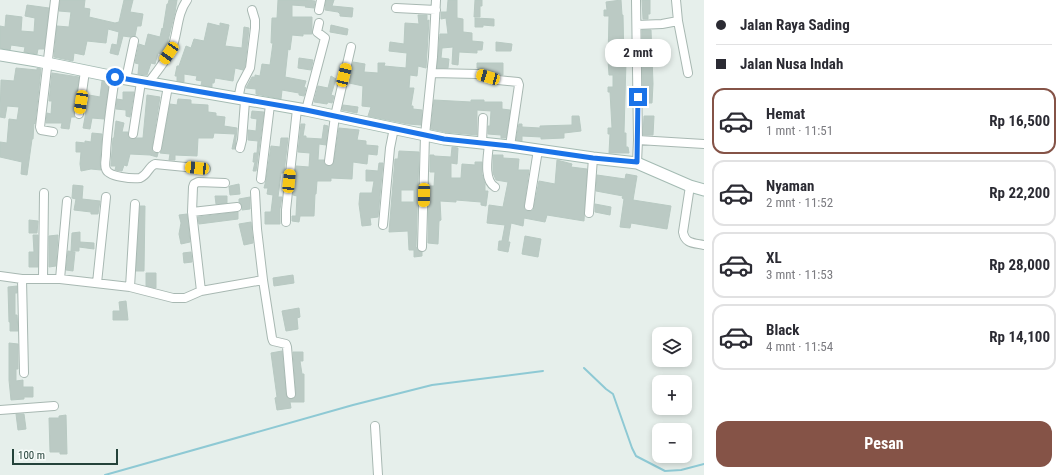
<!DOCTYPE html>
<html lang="id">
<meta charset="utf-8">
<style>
:root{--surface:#fff;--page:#f7f7f7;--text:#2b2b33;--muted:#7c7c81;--line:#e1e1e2;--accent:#855347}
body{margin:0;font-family:"Roboto Condensed",sans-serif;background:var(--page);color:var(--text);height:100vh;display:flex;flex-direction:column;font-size:15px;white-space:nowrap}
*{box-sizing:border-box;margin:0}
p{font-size:13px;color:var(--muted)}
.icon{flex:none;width:22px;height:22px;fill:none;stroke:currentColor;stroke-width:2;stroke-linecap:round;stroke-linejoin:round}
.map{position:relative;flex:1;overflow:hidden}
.side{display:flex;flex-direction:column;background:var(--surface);width:360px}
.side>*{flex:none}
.top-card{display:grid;align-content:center;height:88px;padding:0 12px;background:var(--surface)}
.controls{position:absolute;left:652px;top:327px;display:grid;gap:8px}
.controls a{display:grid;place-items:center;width:40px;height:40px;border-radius:8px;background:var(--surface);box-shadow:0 2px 6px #0003;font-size:20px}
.scale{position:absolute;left:12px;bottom:10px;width:106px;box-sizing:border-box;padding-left:4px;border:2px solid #24423a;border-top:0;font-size:11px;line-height:14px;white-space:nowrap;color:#24423a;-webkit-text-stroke:3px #f7fbf9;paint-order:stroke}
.end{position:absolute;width:18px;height:18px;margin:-9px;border:5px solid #1a73e8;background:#fff;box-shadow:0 0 0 2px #fff}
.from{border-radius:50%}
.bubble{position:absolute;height:28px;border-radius:12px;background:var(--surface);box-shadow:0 2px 6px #0003;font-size:13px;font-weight:700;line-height:28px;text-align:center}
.car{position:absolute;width:12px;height:24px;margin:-12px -6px;border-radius:5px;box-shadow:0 0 3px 1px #0007;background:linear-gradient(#f5c518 24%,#345 0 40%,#f5c518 0 76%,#345 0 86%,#f5c518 0)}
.top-card b{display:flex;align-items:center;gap:14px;height:38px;font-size:15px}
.top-card b+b{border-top:1px solid var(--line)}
.top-card i{width:10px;height:10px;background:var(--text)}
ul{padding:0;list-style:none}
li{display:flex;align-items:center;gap:12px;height:66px;margin:0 8px 6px;padding:0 4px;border:2px solid var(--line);border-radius:12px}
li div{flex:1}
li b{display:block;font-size:15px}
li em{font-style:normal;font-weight:700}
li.on{border-color:var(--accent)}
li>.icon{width:36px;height:36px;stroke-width:1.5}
.button{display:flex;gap:8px;margin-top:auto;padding:8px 12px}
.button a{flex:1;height:46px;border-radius:12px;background:var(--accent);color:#fff;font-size:16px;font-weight:700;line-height:46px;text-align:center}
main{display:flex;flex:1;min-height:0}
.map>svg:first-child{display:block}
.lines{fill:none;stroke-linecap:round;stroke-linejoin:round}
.stream{stroke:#8ec9d4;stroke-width:2}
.building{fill:#bbcac4;stroke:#b8c9c2;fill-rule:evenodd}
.street-casing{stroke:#a8b8b2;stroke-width:10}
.secondary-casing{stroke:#a4bbb3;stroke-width:13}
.street{stroke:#fff;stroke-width:8}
.secondary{stroke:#fff;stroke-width:11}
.route{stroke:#1a73e8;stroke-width:5}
</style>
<main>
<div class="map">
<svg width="704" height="475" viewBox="0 0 704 475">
<rect width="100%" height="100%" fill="#e6efeb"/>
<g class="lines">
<path class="stream" d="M584,368L606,389L613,394L632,448L636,456L665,471L681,470L704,464
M105,475L353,405L432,385L543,371"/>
</g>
<path class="building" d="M60,0H85L84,8L90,9L89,17L115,23L119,22L124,0H133L130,12L143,14L141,26H137L135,36L130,37L123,36L118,55L110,53L112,44L117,45L119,32L108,29L106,43L87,41L84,55L74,53L73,61L54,57L57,26L69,27L71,12L59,11Z
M169,0H177L175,12L167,45L162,54L158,53L155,64L151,63L147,75L138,74L139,64L135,63L139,44L145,46L148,34L160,37L162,28L163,29L167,4H168Z
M278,0H307L315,1L314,8L305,7L306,6L292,5V17H312V34H303V36L292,35L290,50L288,49L285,77L306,81L304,87L306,88L304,96L299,95V93L282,90L281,99L256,94V89L246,88L252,77H255V75L260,76L262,64L270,65L273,43H271L272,18H277Z
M326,0H334L332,6L353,8L352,17L340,16V14L338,12L325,10Z
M448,0H457V18L463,19V32L472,33V41L483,42L482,50H477V53L459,52L458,65L452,64L453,47L442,48L441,58L449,59L448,68H437L440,34H448L446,18L441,19V12H447Z
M475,0H482V6H480V17H474Z
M621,0L622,15H623L624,61H626L624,133H626V147H628L629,153H609L610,134H608V128H612L610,92H608V87H613V75H609L608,60L609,16H604V10H607L606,2Z
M642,0H650V14H648V19H643Z
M27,5L49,8L44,49H38L37,54L24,52L25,47L11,45L10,50L0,48V26L5,27L6,15L22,17L21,31L34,32L35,18L25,16Z
M418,15H427V21L429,20L426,68L418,66L417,76L410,75L409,88H414L411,106H413V109L422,110L421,125L408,124L368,116L371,107L362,106L363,86L349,83L353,62L365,64L364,72L378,73V63H385L384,66L406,68L407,53L389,51L390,42L404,44L405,23L419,24Z
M475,18L494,19V26L483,25V27H475Z
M208,23L220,26V23L229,25L225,46L242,48L244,27L249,28L245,66L243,70L235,68L233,81L215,78L214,83H212V87L201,85L202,81L196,80L197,76L184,74V82L177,81V76H175L177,66H179L186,46L191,48L194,39L204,41Z
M331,25L348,29L347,35L330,32Z
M642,30H651L653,84L652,103H643Z
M496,42L512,44L511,51H496Z
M299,58L313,60L311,70L298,68Z
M477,63H503V75L477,68Z
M16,68L37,70V68L41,69L35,124L34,123L33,139H32L27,175L21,174L22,162L0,157V142L7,143L9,119L17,120L19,107L7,106L5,118L0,117L1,80L14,81Z
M52,73L79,77L74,113L75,117H71L69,129L61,128L62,123H46L47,113L51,114L52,101H49Z
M331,76L336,79L331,95L334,96L332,103L328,102L327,104L314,102L318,86L328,88Z
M102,81L109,83L104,119L92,118L90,129L83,128L89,95L100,97Z
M123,92H134L130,117L126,116V110L116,109L117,99L123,100Z
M147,95L160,97L152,147L153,152L158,153L157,157L150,155L130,154L127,166L124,165L122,171L115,170L116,166H111V164L113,138H114L116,121L124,123L122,132H128V136L130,138H143Z
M178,99L191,100V104L208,105V112L216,113V116L225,117L224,126L237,128L235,149H232L235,134L214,133L213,138H198L197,156L175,155V160H169L170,154L160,153L162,149L170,104L177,105Z
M434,100L471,102V100H484V102H502V109L510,110L506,138H501V135L488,134V126H490L491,111L477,110V135L445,132L431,129Z
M343,105L358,107L357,113L342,110Z
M252,111L264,112L256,171H253L255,162H253L254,153H257L258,141L248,140V130L256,131L257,119L251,118Z
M572,116H579L581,131L564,133V138L541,139V137L522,136V141L516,140L519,124H522V127L540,128V126L572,125Z
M644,116H654L653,135H643Z
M301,124H305L303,136H306V138L322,139L324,125L328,126L326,145L319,144L318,160H324V163L328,166H331L334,162L339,128L359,130L357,140L366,141V145L378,146L377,155L368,154L367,164L353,162L352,179L331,178V181H317L316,194H315L314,216H300L299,222L292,221V216H296L297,196L293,195L296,166L309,167L310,153L298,152Z
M92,133L102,134L100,163L101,170L91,169L81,171L80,164L81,152H76V142L85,143V141L91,142Z
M281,138H288L284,173H281L278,197H282L280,209V224H265V212H271L273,195L267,194L268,188H264L266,180L271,146L280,147Z
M452,147L458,148L457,164L451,163V178H461L462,164L475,165V162H482V174L485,184V191H488L486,206L481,205V202L456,200V202L440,201L441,220L439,221L438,244L428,243L429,186H434L435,172H430V155H434V156L451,157Z
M399,151L419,152L416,247L419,251L422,252V256L414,257V250H409L408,231L389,232L395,159H398ZM401,190H414V202H401Z
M493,155H503V158L519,159L518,170H529L524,206L525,210L529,211L533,210L534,207L539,181L555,184L557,160L572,164L571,167L587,169L584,221L547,215L545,222L524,218L523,226L511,223L508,242H510L508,252L498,250L499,241H502L505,225L487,223L489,205L503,207L508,182L496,180L493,173Z
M379,163H383L378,217L370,218L371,225L362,226L359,204L360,193H372L374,181H366V170L378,171Z
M626,174L637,176L633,200L671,206L667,229L631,223L630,228L620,227L624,199L622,198L623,196L596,191L597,175L625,179Z
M239,184L240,194L230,195L229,187L230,186Z
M73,185L83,186L82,199L100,201L98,214H91V212L74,210L76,199L72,198Z
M215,196H227V203L216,204Z
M250,197V209L242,210V206L239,202V199Z
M595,204L611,207L610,215L595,212Z
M140,206H145L144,271H136Z
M238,212V219L199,224L198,217Z
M187,214L190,242L181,244L179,234L181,223L179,215Z
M29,220L38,221L37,233H29Z
M251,222L253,243L244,245L239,224Z
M80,232V242L94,243V249L79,247V251H71L72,233Z
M33,235H38V267H29V252H34Z
M58,235L56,266L49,267V236Z
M525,236L541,239L538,257L522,254Z
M68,251L75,252L73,271L66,270Z
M191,252L192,262L184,263L183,253Z
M146,273H156V288L146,286Z
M293,275L294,283L274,286L273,278Z
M17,286V293H15V315H17L18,331H10V322H9L8,287Z
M126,301L128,320H113V311H120L119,302Z
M299,308L300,317L297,318L298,329L286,331L282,311Z
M9,343L18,344V369H16V381L23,380V387H33V397H24V399L11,400L9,380Z
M282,351L286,394L287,397L291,399L294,398L296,394L293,352H303V361H300L302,374H304V402H290L291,408L277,410L275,398L277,397L271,353Z
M16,414H24L26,429L18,430Z
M66,415L67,454H60V452H50L49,418H59V416Z"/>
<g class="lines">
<g class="street-casing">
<path id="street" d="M636,0L638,140L637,163
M396,8L436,10
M319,10L321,0
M678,21L688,73
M637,25L662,24L678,21L676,0
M432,73L478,74L498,80L518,82L519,85L510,146
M115,77C111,103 107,129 106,154C106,159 104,165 106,169C108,177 133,179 140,178C148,175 148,167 155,164L206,169
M126,79L134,41
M149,82C158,70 169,57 174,42C178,28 178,12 187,0
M238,99L241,85L250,68L255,28V20L252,10
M306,110L325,38L317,32L319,23
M79,114L85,71
M53,132L41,130L40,127L55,0
M133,134L141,82
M638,140L704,144
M482,143L483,118
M489,144C488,156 483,180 495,187
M157,148L168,86
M240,148L242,140L245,101
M329,161L335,116L351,47
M261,179L270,105
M690,186L683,232C685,244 694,243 704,245
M255,192L257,229L263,280L272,338L273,341L286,344L287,347L291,394
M529,206L538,150
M192,212L237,207
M589,213L593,158
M286,222V210L297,109
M383,225L390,148L394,128
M422,247L425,135L433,57L436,0
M0,276L22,279H60L130,287L173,298H185L201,291L263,280
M22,279L24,373
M43,279L44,193
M60,279L67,201
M97,283L106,197
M130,287L135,204
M201,291L192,212L193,187L194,184L198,182L225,183
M0,410L54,406
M375,426L378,475"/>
</g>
<g class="secondary-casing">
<path id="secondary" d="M0,55L37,61L115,77L306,110L444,139L510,146L593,158L637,163L690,186L704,190"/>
</g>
<use href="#street" class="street"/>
<use href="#secondary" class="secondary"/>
</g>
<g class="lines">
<path class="route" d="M115,77L306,110L444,139L510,146L593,158L637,162L638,97"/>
</g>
</svg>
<div class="controls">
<a><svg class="icon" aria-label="layers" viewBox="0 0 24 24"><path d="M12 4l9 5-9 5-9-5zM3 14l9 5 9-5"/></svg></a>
<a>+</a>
<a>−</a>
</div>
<div class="scale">100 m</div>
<i class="end from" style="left:115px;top:77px"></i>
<i class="end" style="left:638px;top:97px"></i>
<div class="bubble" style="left:605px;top:39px;width:66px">2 mnt</div>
<i class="car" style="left:169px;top:53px;rotate:214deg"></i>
<i class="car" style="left:344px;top:75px;rotate:14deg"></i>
<i class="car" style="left:488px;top:77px;rotate:286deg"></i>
<i class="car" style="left:81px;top:102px;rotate:189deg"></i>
<i class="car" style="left:197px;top:168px;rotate:276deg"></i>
<i class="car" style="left:289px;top:181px;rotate:6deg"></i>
<i class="car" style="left:424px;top:195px;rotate:181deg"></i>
</div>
<section class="side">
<div class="top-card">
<b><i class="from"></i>Jalan Raya Sading</b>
<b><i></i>Jalan Nusa Indah</b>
</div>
<ul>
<li class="on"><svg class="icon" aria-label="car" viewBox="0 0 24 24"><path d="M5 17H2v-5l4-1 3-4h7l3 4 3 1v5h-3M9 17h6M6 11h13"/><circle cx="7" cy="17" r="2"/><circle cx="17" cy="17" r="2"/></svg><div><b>Hemat</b><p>1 mnt · 11:51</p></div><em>Rp 16,500</em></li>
<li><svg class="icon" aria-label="car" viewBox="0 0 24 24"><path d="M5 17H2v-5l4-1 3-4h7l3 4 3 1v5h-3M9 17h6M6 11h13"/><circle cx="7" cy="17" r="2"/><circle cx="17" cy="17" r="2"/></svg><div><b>Nyaman</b><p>2 mnt · 11:52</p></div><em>Rp 22,200</em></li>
<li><svg class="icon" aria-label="car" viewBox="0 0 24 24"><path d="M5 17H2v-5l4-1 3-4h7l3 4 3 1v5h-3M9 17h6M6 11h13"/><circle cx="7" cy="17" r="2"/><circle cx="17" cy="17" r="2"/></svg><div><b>XL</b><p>3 mnt · 11:53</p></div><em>Rp 28,000</em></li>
<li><svg class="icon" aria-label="car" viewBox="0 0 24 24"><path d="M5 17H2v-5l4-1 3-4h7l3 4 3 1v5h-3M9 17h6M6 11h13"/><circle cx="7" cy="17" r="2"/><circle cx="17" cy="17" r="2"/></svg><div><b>Black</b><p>4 mnt · 11:54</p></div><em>Rp 14,100</em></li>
</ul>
<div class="button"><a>Pesan</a></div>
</section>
</main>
